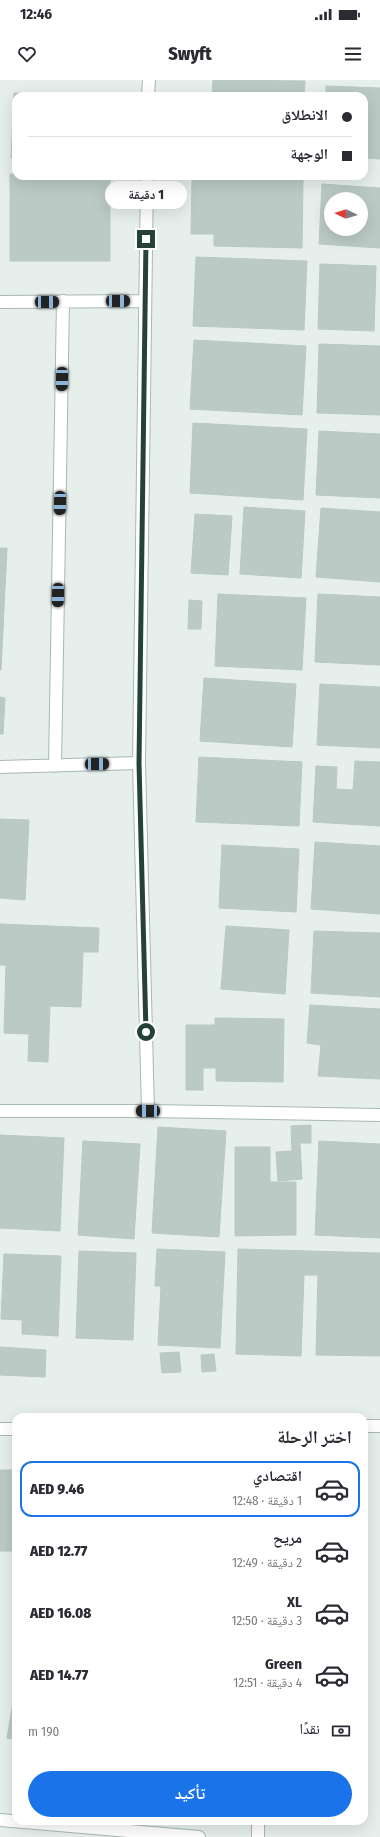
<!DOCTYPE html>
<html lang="ar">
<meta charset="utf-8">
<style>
:root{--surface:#fff;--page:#f2f2f3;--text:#2b2b33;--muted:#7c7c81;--line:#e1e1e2;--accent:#1a73e8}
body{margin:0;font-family:"Fira Sans Condensed","Noto Naskh Arabic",sans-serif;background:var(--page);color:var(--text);direction:rtl;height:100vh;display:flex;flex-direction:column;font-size:15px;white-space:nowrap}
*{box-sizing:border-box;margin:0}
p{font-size:13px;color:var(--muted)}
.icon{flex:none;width:22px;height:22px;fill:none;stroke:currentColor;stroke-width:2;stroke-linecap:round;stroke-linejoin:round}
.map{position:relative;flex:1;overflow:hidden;direction:ltr}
.sheet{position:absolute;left:12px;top:1333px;width:356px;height:412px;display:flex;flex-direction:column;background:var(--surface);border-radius:12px;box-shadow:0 4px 16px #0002;direction:rtl}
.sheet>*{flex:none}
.hud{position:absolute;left:12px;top:12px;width:356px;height:88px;border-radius:12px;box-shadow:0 4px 16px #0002;direction:rtl;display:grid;align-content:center;height:88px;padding:0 16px;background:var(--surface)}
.needle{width:26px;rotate:275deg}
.tools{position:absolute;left:324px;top:112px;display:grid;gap:8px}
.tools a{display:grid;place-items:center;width:44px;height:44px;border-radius:50%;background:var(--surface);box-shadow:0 4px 16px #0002;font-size:20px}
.end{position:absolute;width:18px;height:18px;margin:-9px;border:5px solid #24423a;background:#fff;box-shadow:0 0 0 2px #fff}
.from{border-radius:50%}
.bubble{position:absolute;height:28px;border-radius:14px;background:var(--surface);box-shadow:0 4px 16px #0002;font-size:13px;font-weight:800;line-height:28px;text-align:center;direction:rtl}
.car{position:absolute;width:12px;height:24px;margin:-12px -6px;border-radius:5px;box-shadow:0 0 3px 1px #0007;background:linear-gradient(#222 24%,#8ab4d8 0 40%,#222 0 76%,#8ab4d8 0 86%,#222 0)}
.hud b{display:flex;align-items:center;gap:14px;height:38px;font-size:15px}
.hud b+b{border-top:1px solid var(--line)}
.hud i{width:10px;height:10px;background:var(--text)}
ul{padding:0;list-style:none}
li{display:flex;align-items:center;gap:12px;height:56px;margin:0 8px 6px;padding:0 8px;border:2px solid transparent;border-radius:12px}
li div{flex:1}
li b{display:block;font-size:15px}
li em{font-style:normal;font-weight:800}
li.current{border-color:var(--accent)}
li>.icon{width:36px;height:36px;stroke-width:1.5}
h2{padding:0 16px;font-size:18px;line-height:48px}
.pay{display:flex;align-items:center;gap:10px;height:44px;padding:0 16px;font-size:15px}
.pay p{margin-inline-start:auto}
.action{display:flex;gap:8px;margin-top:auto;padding:8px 16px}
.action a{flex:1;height:46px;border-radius:24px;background:var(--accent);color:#fff;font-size:16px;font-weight:800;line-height:46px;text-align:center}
.status{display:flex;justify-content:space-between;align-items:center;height:28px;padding:0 20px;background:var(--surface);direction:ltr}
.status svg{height:11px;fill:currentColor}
header{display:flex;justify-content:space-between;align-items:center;height:52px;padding:0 16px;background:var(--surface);font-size:18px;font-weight:800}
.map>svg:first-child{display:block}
.building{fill:#bbcac4;stroke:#b8c9c2;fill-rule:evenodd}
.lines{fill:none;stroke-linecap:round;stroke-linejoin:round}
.minor-casing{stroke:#a8b8b2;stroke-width:14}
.minor{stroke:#fff;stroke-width:12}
.route{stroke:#24423a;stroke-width:5}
</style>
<div class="status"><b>12:46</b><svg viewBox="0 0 49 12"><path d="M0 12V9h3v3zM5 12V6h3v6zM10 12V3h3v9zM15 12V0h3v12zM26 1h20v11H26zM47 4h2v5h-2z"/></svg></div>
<header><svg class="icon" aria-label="menu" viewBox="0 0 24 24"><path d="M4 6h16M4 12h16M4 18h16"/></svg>Swyft<svg class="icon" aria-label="heart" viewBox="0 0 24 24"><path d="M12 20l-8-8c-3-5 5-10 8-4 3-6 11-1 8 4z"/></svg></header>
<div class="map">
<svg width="380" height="1757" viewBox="0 0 380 1757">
<rect width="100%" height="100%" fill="#e6efeb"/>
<path class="building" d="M213,0L305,1L304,16H212Z
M326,6L380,8V79L364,78V16H326Z
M14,13L78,16H16V78H11Z
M10,94H16V96H110V181H10Z
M192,98L303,100L302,168L214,166V154H191Z
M322,104L380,108V168L319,164ZM331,119H361V149H331Z
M196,177L307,181L304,250L193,246Z
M320,184L376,186L374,251L318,249Z
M194,260L306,266L302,335L190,329Z
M319,264L380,266V335L317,333Z
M193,343L307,349L303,420L190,413Z
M319,351L380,354V418L316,415Z
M244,427L305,431L301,498L240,494Z
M321,428L380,432V502L316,497Z
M195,434L232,436L228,495L191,493Z
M0,468H7L1,590H0Z
M218,514L306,518L302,590L215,586Z
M318,514L380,517V585L315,582Z
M189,520L202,521L201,549H188Z
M204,598L296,604L292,667L200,661Z
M320,604L380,607V668L317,665Z
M0,617L5,618L3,654H0Z
M199,677L302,682L299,746L196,742Z
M355,681L380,682V746L313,742L316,686L337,687L336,709L353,710Z
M0,739L29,740L25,820L0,818Z
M315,762L380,766V834L311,829Z
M222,765L299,769L296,832L219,828Z
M0,844L99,848L98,872H83L81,927L50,926L48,982L28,981L29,954L4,953L6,885H0Z
M226,846L289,850L285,914L221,909Z
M314,851L380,853V917L311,913Z
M310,925L380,929V999L318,996L321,965L307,963Z
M215,938L284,939L283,1002L216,1001V988H203V1010H186V945H215Z
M311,1045V1063H300L302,1099L278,1101L276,1072L292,1071L291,1046Z
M158,1047L226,1051L219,1157L152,1153Z
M0,1055L64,1058L60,1151L0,1148Z
M83,1061L140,1064L134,1159L78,1155Z
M319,1061L380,1064V1158L315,1155Z
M235,1067H270V1102H296V1155L235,1156Z
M157,1169L225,1172L220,1268L158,1265L161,1206H155Z
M238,1169L380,1173V1276L316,1275L318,1195H304L301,1276L236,1274Z
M79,1171L136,1173L133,1260L76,1258Z
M4,1174L61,1176L58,1256L22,1254V1240L1,1239Z
M0,1267L46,1270L45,1297L0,1295Z
M179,1272L181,1292L162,1293L160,1273Z
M214,1274L216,1291L202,1292L201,1275Z
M0,1390H16V1471H0Z
M16,1605V1660L7,1658Z"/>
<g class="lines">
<g class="minor-casing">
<path id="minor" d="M148,16L149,0
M147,96L139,683L148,1031
M0,222L145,221
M55,686L63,221
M0,687L139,683
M0,1031H148L380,1035
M364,1346H380
M0,1349H16
M0,1740L199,1757
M258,1757V1741"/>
</g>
<use href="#minor" class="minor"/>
</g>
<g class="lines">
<path class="route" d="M146,952L139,683L146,159"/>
</g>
</svg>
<div class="tools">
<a><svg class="needle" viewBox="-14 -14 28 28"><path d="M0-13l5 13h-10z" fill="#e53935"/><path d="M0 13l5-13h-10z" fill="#7c7c81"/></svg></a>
</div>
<i class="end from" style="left:146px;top:952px"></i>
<i class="end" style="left:146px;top:159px"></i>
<div class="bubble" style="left:105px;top:101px;width:82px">1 دقيقة</div>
<i class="car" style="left:118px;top:221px;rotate:90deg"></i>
<i class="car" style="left:47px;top:222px;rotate:90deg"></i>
<i class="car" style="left:62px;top:299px;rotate:181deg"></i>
<i class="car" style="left:60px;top:423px;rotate:181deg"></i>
<i class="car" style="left:58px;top:515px;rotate:181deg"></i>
<i class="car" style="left:97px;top:684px;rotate:89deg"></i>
<i class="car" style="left:148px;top:1031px;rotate:270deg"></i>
<div class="hud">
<b><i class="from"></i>الانطلاق</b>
<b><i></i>الوجهة</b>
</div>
<section class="sheet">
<h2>اختر الرحلة</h2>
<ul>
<li class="current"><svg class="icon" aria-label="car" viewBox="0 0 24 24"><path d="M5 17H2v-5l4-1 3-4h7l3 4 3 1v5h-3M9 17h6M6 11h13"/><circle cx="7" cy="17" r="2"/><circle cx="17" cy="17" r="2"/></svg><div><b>اقتصادي</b><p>1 دقيقة · 12:48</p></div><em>AED 9.46</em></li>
<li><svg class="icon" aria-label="car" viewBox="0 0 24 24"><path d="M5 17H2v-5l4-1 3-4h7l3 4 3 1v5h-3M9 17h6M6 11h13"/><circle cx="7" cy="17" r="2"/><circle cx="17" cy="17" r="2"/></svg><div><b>مريح</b><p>2 دقيقة · 12:49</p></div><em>AED 12.77</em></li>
<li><svg class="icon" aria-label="car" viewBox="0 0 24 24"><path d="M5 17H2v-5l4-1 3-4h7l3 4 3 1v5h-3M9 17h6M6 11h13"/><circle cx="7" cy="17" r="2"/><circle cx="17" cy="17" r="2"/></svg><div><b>XL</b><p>3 دقيقة · 12:50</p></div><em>AED 16.08</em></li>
<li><svg class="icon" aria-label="car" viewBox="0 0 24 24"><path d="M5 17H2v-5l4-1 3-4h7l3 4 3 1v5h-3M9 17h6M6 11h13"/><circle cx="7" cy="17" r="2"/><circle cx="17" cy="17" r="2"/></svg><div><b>Green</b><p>4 دقيقة · 12:51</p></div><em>AED 14.77</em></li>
</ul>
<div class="pay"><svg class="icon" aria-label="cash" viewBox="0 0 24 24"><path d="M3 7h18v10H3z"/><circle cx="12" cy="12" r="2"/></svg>نقدًا<p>190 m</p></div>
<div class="action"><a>تأكيد</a></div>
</section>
</div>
